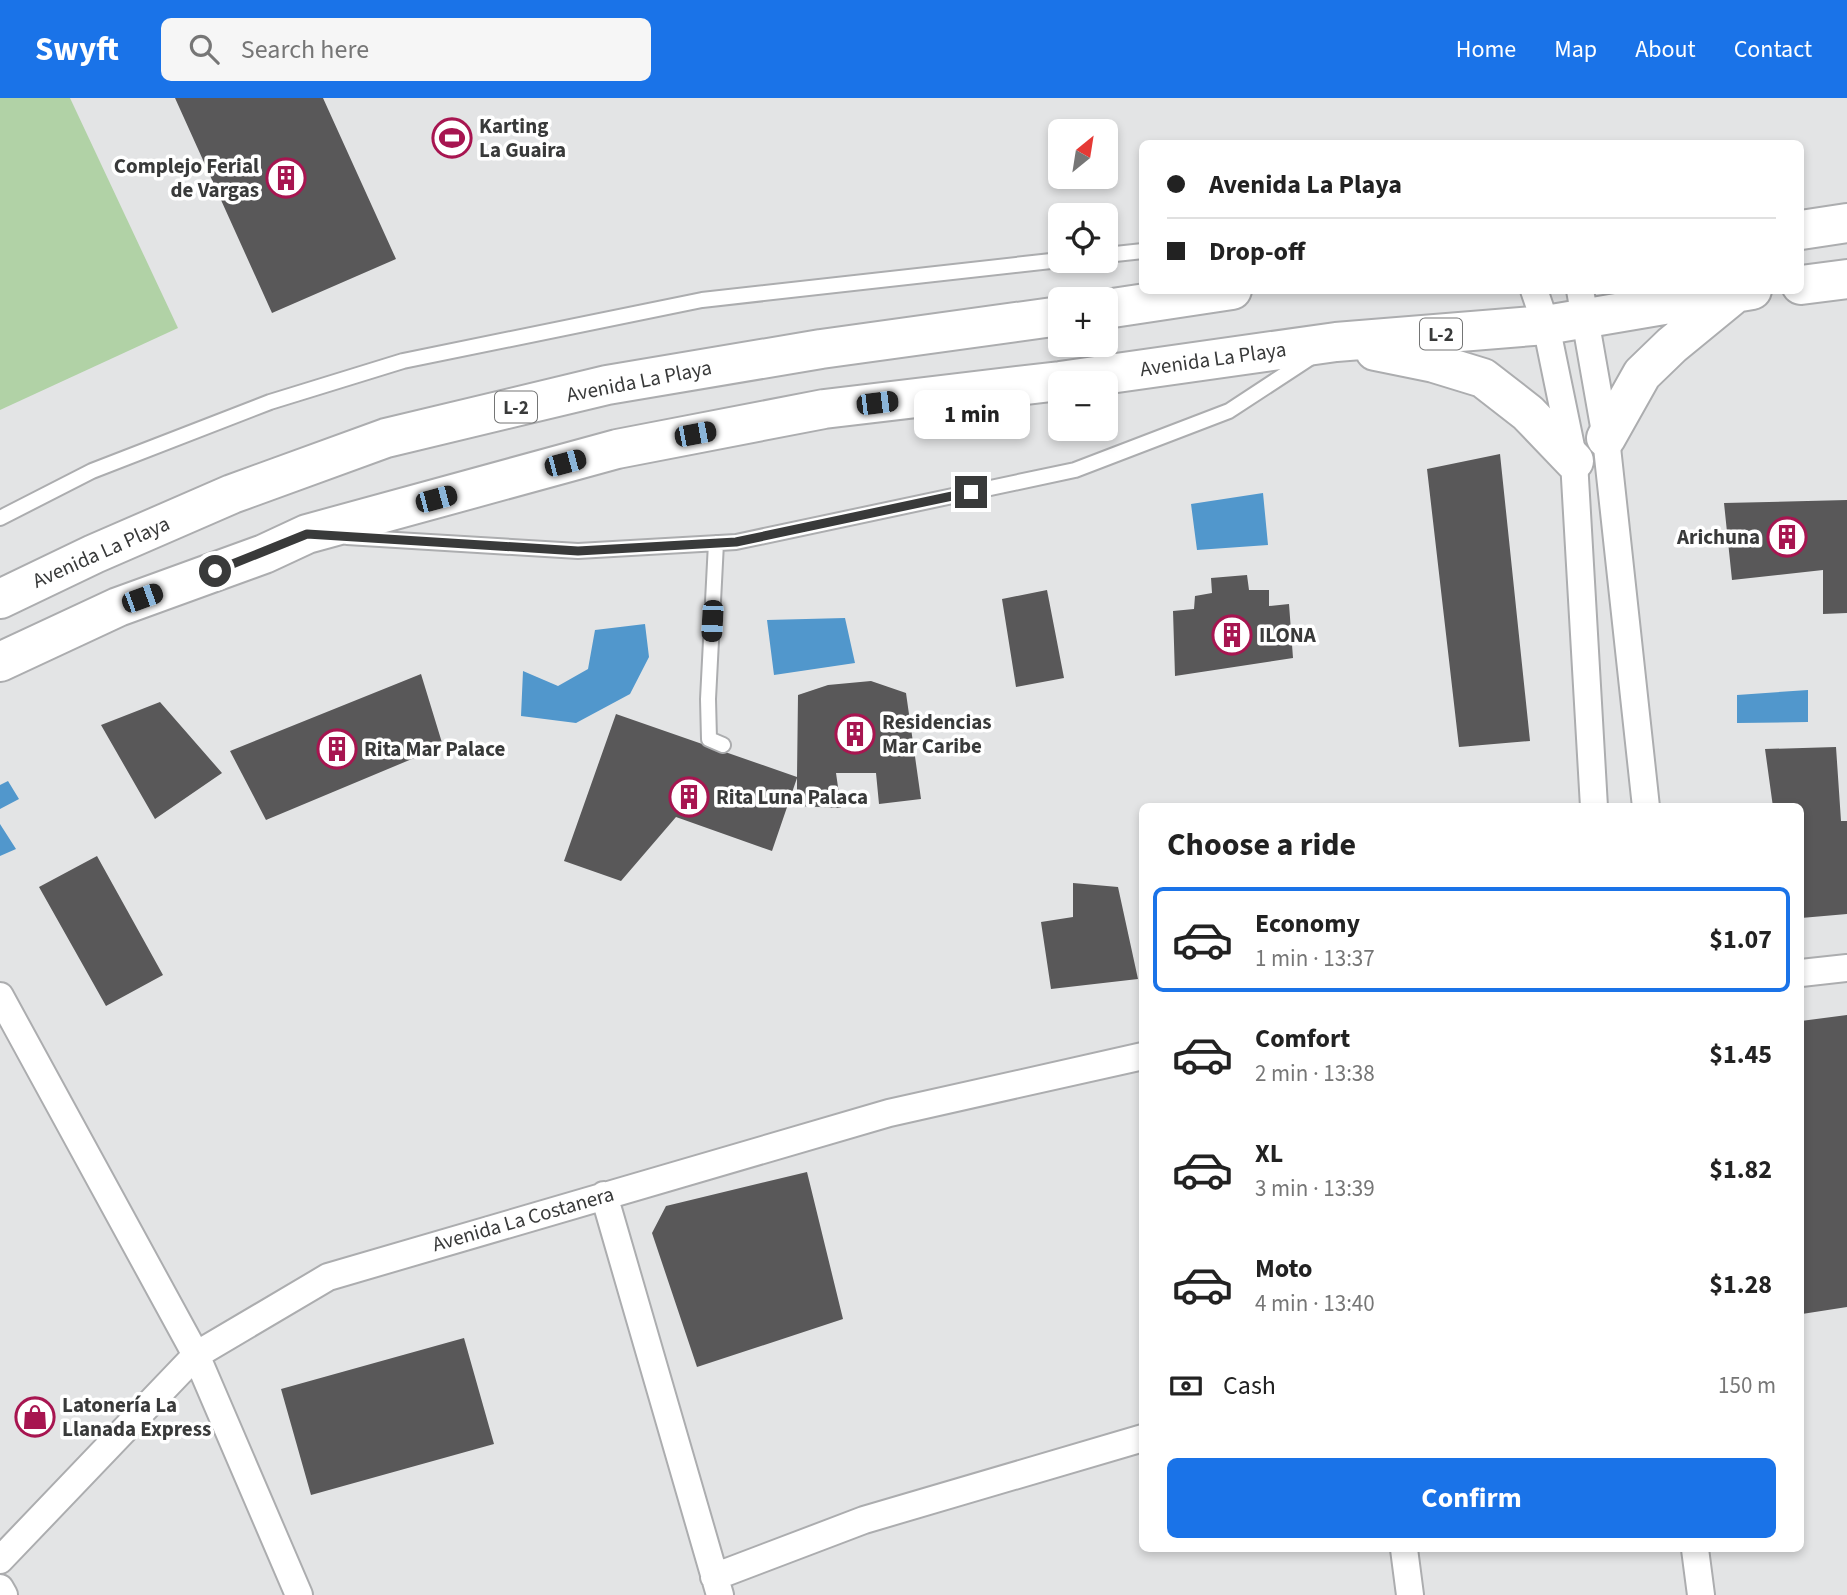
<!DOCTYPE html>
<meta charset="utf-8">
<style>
:root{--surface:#fff;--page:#f6f6f6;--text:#222;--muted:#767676;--line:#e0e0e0;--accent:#1a73e8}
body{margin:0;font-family:"Source Sans 3",sans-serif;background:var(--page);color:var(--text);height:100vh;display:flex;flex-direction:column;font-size:26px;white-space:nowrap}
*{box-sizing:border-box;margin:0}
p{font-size:23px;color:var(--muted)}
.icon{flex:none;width:38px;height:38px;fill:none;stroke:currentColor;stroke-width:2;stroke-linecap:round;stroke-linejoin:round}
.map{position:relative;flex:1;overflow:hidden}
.sheet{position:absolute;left:1139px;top:705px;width:665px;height:749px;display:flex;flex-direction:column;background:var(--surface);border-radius:10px;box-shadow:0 4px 10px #0003}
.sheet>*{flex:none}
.banner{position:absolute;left:1139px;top:42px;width:665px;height:154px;border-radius:10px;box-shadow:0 4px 10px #0003;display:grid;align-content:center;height:154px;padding:0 28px;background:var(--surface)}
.needle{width:46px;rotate:30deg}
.controls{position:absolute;left:1048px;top:21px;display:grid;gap:14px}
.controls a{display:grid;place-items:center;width:70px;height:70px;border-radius:10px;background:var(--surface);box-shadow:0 4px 10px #0003;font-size:35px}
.end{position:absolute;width:32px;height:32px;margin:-16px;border:9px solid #393a3a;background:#fff;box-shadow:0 0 0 4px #fff}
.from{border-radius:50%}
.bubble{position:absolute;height:49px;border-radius:10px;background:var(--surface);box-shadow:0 4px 10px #0003;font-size:23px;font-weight:700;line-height:49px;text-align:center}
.car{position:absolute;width:21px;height:42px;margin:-21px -10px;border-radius:9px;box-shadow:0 0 5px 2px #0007;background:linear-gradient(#222 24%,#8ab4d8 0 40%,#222 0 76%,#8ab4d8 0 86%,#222 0)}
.banner b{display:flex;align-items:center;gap:24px;height:66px;font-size:26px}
.banner b+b{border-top:2px solid var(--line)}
.banner i{width:18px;height:18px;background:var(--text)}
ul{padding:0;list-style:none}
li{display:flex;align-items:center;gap:21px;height:105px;margin:0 14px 10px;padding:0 14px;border:4px solid transparent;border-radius:10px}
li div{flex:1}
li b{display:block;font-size:26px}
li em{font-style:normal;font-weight:700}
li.selected{border-color:var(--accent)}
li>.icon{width:63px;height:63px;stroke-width:1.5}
h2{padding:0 28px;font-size:32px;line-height:84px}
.pay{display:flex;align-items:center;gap:18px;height:77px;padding:0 28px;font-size:26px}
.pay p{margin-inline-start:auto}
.button{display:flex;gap:14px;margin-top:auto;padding:14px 28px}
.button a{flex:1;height:80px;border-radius:10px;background:var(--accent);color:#fff;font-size:28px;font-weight:700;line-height:80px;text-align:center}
header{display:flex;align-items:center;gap:42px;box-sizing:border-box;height:98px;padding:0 35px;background:var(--accent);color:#fff}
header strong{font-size:33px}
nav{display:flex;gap:38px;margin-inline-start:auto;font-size:24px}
.search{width:490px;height:63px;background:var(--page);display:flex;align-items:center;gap:18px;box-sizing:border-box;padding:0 24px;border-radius:10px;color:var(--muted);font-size:26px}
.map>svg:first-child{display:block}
.green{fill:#b1d2a6}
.water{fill:#5197cc}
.building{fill:#595859}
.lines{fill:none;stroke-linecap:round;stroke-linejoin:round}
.lane-casing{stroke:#acadaf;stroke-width:18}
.street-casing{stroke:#acadaf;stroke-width:30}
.primary-casing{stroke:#acadaf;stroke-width:42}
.lane{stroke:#fff;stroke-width:14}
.street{stroke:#fff;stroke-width:26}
.primary{stroke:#fff;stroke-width:38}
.route{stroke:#393a3a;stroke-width:9}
.labels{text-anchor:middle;stroke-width:7;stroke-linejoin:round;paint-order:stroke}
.shield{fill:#fff;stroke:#747575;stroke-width:2}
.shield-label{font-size:19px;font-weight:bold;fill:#393a3a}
.poi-label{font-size:21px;font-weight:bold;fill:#393a3a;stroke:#fff;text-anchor:start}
.street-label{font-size:21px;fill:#393a3a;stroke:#fff}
</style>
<header>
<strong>Swyft</strong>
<div class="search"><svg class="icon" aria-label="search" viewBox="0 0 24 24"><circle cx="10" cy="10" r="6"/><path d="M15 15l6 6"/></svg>Search here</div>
<nav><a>Home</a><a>Map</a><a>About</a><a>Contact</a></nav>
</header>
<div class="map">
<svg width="1847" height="1497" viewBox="0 0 1847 1497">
<rect width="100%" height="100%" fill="#e3e4e5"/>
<path class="green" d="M0,0H70L178,230L0,312Z"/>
<path class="water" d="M1263,395L1268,447L1197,452L1191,406Z
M845,520L855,565L774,577L767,522Z
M645,526L649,559L630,596L576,625L521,618L523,573L558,588L588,571L595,532Z
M1808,592V624L1737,625V597Z
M8,683L19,701L0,711V687Z
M0,726L16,751L0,758Z"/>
<path class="building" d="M175,0H323L396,161L272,215Z
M1500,356L1530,643L1459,649L1427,371Z
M1847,402V515L1823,516V472L1732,482L1724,405Z
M1247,477L1249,492H1269V508L1289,506L1293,560L1175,578L1173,513L1194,511L1195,498L1212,495L1211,480Z
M1047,492L1064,580L1016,589L1002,501Z
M421,576L443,648L266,722L230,653Z
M871,583L906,595L921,701L879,706L876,675H836L841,710L797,708V680L772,753L676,719L621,783L564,763L616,616L797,679L798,597L828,587Z
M160,604L222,675L155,721L101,627Z
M1836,649L1841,723H1847V816L1801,820V709H1773L1765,651Z
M97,758L163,877L106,908L39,789Z
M1073,785L1118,789L1138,881L1051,891L1041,824L1073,819Z
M1847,917V1209L1802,1216L1801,923Z
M807,1074L843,1221L697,1269L652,1135L666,1108Z
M464,1240L494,1346L311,1397L281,1291Z"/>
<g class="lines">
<g class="lane-casing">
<path id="lane" d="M1106,157L1143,153
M0,420L92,373L270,304L403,263L702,202L1060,162
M347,439L578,453L736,444L1075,372L1229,313L1310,260
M716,445L708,601L709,641L723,647"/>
</g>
<g class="street-casing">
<path id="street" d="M1534,192L1546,227L1574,363L1594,709
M1580,192L1606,340L1646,709
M1801,875L1847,870
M0,898L196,1257L299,1497
M604,1097L720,1497
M1404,1451L1410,1497
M1695,1451L1701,1497
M0,1462L196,1257L328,1179L889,1015L1143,958
M714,1479L864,1422L1143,1340
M0,1490L4,1497"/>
</g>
<g class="primary-casing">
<path id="primary" d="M1801,132L1847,125
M1801,187L1847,181
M1106,211L1232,192
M1375,253L1434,265L1483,280L1528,315L1574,363
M1606,340L1642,276L1672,247L1733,197
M0,501L94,456L232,396L386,340L607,287L821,251L1060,218
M0,564L118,509L264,456L307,436L617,351L824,311L1060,283L1336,244L1546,227L1752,192"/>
</g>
<use href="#lane" class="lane"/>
<use href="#street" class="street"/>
<use href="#primary" class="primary"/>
</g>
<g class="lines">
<path class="route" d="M215,473L307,436L578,453L736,444L971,394"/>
</g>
<defs>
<g id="stadium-ring" transform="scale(2.0125)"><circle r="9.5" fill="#fff" stroke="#a71550" stroke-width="1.5"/><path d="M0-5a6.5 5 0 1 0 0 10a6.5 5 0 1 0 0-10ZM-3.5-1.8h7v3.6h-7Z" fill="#a71550"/></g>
<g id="building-ring" transform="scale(2.0125)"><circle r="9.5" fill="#fff" stroke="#a71550" stroke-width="1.5"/><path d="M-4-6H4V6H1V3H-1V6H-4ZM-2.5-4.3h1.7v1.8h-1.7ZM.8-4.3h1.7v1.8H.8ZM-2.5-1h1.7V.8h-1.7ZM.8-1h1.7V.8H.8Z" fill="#a71550"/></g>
<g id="shop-ring" transform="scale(2.0125)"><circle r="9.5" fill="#fff" stroke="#a71550" stroke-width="1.5"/><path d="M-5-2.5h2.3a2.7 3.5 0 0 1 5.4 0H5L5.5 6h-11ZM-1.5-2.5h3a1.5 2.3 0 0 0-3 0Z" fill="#a71550"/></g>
</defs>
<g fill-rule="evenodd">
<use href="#stadium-ring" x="452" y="40"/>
<use href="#building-ring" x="286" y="80"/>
<use href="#building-ring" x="1787" y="439"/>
<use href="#building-ring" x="1232" y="537"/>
<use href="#building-ring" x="855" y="636"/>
<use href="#building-ring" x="337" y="651"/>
<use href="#building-ring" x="689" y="699"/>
<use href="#shop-ring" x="35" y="1319"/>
</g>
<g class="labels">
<g class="shield">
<rect x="1420" y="220.5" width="42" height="31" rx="5"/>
<rect x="495" y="293.5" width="42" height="31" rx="5"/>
</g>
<g class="shield-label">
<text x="1441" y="243">L-2</text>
<text x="516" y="316">L-2</text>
</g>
<g class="poi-label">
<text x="479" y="35">Karting<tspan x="479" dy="24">La Guaira</tspan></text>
<text x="259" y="75" text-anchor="end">Complejo Ferial<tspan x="259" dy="24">de Vargas</tspan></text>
<text x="1760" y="446" text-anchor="end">Arichuna</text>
<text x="1259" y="544">ILONA</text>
<text x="882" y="631">Residencias<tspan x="882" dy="24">Mar Caribe</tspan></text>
<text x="364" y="658">Rita Mar Palace</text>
<text x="716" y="706">Rita Luna Palaca</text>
<text x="62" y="1314">Latonería La<tspan x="62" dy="24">Llanada Express</tspan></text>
</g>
<g class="street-label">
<text transform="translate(1213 261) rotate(-8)" y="7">Avenida La Playa</text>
<text transform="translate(639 283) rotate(-11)" y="7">Avenida La Playa</text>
<text transform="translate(101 454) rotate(-24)" y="7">Avenida La Playa</text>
<text transform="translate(523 1121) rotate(-16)" y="7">Avenida La Costanera</text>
</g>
</g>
</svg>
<div class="controls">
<a><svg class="needle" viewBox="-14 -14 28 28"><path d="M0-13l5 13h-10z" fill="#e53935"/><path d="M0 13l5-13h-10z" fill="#767676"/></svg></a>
<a><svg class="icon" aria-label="locate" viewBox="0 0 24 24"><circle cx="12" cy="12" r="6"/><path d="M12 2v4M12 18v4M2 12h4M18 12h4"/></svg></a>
<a>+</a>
<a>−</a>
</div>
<i class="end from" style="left:215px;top:473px"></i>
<i class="end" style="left:971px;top:394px"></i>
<div class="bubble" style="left:914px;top:292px;width:116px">1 min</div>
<i class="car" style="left:877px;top:305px;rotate:83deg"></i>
<i class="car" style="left:695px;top:336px;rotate:79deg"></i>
<i class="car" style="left:565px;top:365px;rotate:75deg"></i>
<i class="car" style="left:436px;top:401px;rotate:75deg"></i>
<i class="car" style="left:142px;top:500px;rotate:70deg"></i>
<i class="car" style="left:712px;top:523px;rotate:183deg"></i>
<div class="banner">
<b><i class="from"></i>Avenida La Playa</b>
<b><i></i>Drop-off</b>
</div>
<section class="sheet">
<h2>Choose a ride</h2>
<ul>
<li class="selected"><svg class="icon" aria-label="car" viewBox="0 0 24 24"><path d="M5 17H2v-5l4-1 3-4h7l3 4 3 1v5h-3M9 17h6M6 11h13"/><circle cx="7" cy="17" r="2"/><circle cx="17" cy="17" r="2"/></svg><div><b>Economy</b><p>1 min · 13:37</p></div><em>$1.07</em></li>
<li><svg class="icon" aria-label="car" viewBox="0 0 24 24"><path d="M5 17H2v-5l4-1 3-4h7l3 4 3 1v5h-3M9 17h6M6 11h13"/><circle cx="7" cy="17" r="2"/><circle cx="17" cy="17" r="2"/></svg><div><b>Comfort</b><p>2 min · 13:38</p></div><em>$1.45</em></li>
<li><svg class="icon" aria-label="car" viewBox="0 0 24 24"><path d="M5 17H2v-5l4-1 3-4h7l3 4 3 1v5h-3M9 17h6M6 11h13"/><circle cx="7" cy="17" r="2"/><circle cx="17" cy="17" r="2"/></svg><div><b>XL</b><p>3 min · 13:39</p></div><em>$1.82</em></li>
<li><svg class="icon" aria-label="car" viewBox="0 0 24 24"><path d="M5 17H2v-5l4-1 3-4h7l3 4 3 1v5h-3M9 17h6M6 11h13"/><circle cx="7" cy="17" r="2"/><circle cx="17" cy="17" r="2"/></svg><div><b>Moto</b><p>4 min · 13:40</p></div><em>$1.28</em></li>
</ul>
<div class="pay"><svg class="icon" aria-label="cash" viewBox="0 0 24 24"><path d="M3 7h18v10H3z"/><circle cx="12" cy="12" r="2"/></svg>Cash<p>150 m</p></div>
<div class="button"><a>Confirm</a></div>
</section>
</div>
